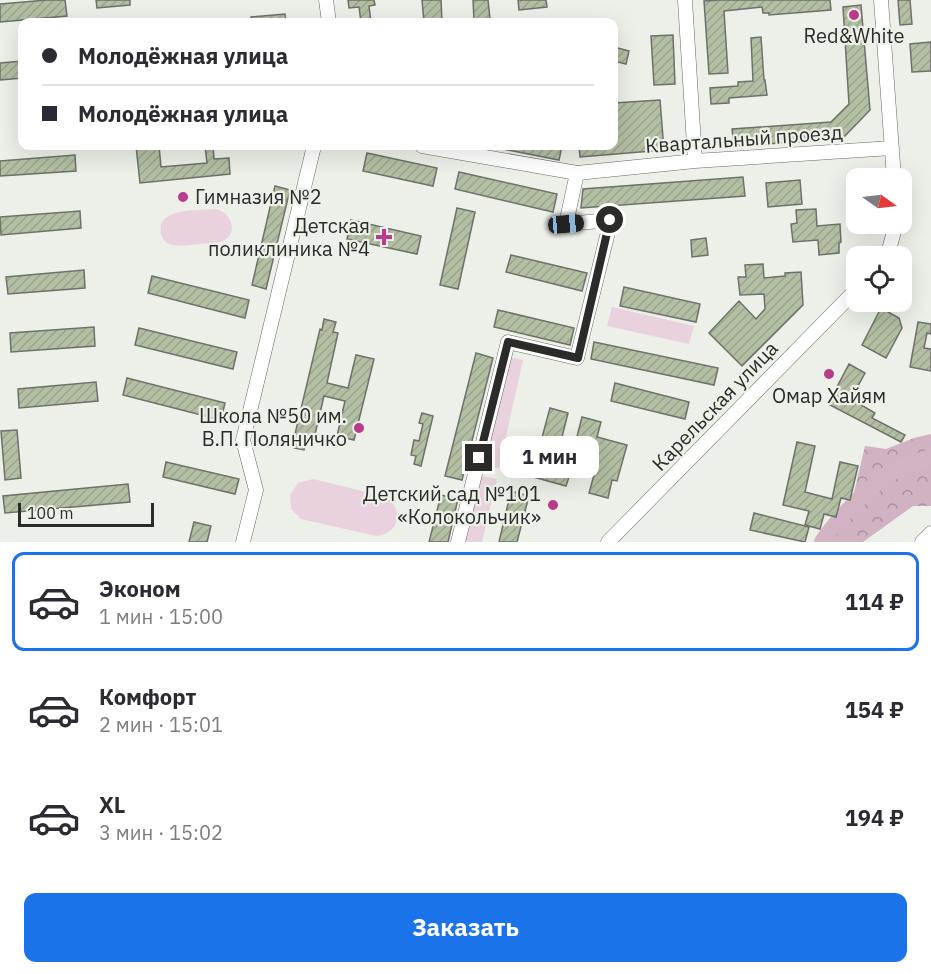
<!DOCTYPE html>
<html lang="ru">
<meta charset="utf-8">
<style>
:root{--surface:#fff;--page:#f2f2f3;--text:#2b2b33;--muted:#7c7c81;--line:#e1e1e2;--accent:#1a73e8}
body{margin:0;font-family:"IBM Plex Sans",sans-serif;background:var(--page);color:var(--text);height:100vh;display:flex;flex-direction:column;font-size:22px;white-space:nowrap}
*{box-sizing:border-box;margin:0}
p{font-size:20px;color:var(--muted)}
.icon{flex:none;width:33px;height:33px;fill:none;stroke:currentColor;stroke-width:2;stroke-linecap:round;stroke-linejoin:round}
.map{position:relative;height:542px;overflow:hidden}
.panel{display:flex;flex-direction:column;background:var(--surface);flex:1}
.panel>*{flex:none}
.hud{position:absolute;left:18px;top:18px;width:600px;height:132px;border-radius:12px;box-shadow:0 6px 24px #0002;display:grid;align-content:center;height:132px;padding:0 24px;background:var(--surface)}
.needle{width:39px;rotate:104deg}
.fabs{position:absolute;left:846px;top:168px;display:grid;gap:12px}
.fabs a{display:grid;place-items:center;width:66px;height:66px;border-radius:12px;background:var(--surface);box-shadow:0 6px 24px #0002;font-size:30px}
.scale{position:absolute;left:18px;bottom:15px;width:136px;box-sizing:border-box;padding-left:6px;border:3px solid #2b2c29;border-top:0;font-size:16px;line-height:21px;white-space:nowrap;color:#2b2c29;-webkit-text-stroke:4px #ecf0e8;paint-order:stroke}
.end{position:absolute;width:27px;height:27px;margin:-14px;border:8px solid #2b2c29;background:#fff;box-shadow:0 0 0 3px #fff}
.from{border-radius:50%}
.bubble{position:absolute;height:42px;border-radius:12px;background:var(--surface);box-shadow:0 6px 24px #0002;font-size:20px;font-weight:700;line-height:42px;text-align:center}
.car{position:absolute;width:18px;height:36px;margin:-18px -9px;border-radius:8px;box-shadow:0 0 4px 2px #0007;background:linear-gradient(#222 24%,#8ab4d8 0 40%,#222 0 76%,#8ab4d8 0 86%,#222 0)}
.hud b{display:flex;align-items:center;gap:21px;height:57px;font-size:22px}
.hud b+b{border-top:2px solid var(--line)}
.hud i{width:15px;height:15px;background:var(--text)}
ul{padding:10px 0 0;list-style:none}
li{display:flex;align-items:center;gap:18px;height:99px;margin:0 12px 9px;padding:0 12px;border:3px solid transparent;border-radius:12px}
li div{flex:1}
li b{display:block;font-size:22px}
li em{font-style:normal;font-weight:700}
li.current{border-color:var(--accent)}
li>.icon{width:54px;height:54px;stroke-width:1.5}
.primary-button{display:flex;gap:12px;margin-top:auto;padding:12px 24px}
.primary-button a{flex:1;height:69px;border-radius:12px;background:var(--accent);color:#fff;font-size:24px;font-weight:700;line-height:69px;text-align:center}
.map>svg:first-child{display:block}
.green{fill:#e9d2dd}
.forest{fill:url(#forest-crowns)}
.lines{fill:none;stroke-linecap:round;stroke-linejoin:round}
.river{stroke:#d2b3c3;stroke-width:16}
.building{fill:url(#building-hatch);stroke:#6e716a;stroke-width:1.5}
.minor-casing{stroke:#676b63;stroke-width:15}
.minor{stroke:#fff;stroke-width:14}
.route{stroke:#2b2c29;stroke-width:8}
.poi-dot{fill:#b93b8a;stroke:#ecf0e8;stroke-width:2}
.labels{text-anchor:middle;stroke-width:4.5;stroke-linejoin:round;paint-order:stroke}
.poi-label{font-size:20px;fill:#2b2c29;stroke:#ecf0e8;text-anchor:end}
.street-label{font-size:20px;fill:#2b2c29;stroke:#ecf0e8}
</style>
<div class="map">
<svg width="931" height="542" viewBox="0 0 931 542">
<defs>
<pattern id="forest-crowns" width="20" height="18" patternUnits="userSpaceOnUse" patternTransform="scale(1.5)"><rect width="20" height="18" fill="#d1b2c2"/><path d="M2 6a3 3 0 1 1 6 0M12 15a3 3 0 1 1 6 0" fill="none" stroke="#aa919e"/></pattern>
<pattern id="building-hatch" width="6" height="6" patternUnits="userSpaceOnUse" patternTransform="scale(1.5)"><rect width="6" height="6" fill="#b3bfa3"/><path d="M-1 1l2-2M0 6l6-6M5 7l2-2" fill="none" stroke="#9aa48c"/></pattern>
</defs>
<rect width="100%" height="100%" fill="#ecf0e8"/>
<path class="green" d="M216,209C231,212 239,233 223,241C216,244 206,243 199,244C182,246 157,251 161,224C170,207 199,211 216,209Z
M612,307L694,326L689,344L607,326Z
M510,357L523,360L499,468L482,464Z
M478,475L497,479L482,542H462Z
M313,479L387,497C405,511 398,535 376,536L301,519L291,509L290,495L298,483Z"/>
<path class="forest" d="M931,434V506H913L863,542H830L852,501L865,446L886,449L914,438Z"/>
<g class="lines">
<path class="river" d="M822,542C830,529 839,520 849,509C876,481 893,467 931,457"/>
</g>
<path class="building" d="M47,0H65L67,16L0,22V4Z
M96,0H130V5L97,8Z
M348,0H374L375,5L369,6L371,22H361L359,7L349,8Z
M422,0H441L442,22H424Z
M473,0H488L490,19L474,20Z
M518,0H546L547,7L519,10Z
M720,0H830L831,10L769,15V13H763L762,7L724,11L728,73L709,74L704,1Z
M898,0H910L912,24L900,25Z
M861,5L870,110L842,139L734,146L732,129L831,122L849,104L843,7Z
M285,14L286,22H251V17Z
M673,35L675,84L654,85L651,36Z
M761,37L764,80H765L767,95L729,98V103L711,104L710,88L738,86V82L753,81L751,38Z
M931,42V71L912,72L910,44Z
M614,47L629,51L626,64L614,61Z
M22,61V78L0,80V63Z
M660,100L664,150L580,157L579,146H614V103Z
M136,146H159L161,167L207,163L205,146H213L214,159L229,158L230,174L140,183Z
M503,146H562L559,160L503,149Z
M367,153L437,168L433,186L363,171Z
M75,155L76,171L0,176V161Z
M459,172L557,194L553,212L455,189Z
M743,177L745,196L581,208L583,189Z
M800,180L802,204L768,207L766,183Z
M275,186L290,190L266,289L252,285Z
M457,208L475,212L458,289L440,285Z
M816,209L817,226L840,224L841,242L839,243V253L819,255L818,240L793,242L791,224L797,223L796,210Z
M80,211L81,228L1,235L0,217Z
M351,220L421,236L417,254L347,239Z
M706,238L708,255L692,257L691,240Z
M511,255L587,273L582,291L506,272Z
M763,264L764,278L785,276V273L801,272L803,305L742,366L709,333L739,301L756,319L765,309L764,294L740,295L738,277H746L745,265Z
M84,270L85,288L8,294L6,277Z
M152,276L249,300L245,318L148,293Z
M624,287L700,304L696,322L620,306Z
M881,308L899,318L902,328L886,358L862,345Z
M498,310L574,328L570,345L494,327Z
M324,319L336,322L333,332L338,333L327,383L348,388L356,355L374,359L354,440L337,436L345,401L324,396L313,443L307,441L304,450L294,448L296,439L294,438L320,329L322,330Z
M918,322L931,324V334L927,333L924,348L931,349V371L910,367Z
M94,327L95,346L11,352L10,333Z
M139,328L237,352L233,369L135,345Z
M594,342L718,368L714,385L591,359Z
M476,353L493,358L462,480L445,476Z
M849,364L865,373L851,399L875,413L872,418L905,435L901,442L828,404Z
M127,378L225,403L221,420L123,395Z
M96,382L98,401L19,408L18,389Z
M615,383L689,402L685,419L611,401Z
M550,408L568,413L559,449L540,445Z
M422,413L433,416L421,466L414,464L416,456L411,455L414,440L419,441L423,424L419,423Z
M582,417L601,422L597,437L627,445L617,481L612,480L608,498L589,493L594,475L569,468Z
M17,430L21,478L5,480L1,431Z
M797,442L815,446L805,492L832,499L840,462L858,466L850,500L841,498L836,517L824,514L820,529L805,525L809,511L783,505Z
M166,462L239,479L235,494L163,477Z
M529,465L569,477L566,486L526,475Z
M128,484L130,502L5,513L3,496Z
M511,491L529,496L517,542H499Z
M441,495L458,499L448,542H429Z
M754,513L809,527L805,542L750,530Z
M194,522L211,526L207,542H189Z"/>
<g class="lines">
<g class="minor-casing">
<path id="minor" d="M326,0L329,22
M685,0L695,161
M881,0L894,178
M422,146L577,173L695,161L892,148
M884,256L889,250L896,224
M243,542L256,490L243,440L314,146
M458,542L508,342L577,358L611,220L566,224L577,173
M608,542L856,290
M922,542L931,533"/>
</g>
<use href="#minor" class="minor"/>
</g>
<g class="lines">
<path class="route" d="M479,458L508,342L578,358L610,220"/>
</g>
<g class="poi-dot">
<circle cx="854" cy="15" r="6"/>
<circle cx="183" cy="197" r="6"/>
<path d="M381 228h6v6h6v6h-6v6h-6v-6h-6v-6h6z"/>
<circle cx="829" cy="374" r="6"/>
<circle cx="359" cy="428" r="6"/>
<circle cx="553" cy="505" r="6"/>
</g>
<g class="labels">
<g class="poi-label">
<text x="854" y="43" text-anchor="middle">Red&amp;White</text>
<text x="195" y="204" text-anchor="start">Гимназия №2</text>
<text x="370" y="233">Детская<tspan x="370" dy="23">поликлиника №4</tspan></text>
<text x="829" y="403" text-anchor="middle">Омар Хайям</text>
<text x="347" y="423">Школа №50 им.<tspan x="347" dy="23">В.П. Поляничко</tspan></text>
<text x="541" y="501">Детский сад №101<tspan x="541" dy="23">«Колокольчик»</tspan></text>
</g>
<g class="street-label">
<text transform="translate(744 139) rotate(-4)" y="7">Квартальный проезд</text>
<text transform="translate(715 406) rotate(-46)" y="7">Карельская улица</text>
</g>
</g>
</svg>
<div class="fabs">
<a><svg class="needle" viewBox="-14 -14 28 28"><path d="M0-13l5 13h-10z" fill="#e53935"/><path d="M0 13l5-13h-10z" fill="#7c7c81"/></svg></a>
<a><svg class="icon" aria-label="locate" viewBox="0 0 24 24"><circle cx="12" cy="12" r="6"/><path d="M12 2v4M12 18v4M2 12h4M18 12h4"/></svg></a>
</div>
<div class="scale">100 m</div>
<i class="end from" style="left:610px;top:220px"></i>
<i class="end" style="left:479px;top:458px"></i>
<div class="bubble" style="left:500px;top:436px;width:99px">1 мин</div>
<i class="car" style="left:566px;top:224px;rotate:85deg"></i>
<div class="hud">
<b><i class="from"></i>Молодёжная улица</b>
<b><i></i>Молодёжная улица</b>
</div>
</div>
<section class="panel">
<ul>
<li class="current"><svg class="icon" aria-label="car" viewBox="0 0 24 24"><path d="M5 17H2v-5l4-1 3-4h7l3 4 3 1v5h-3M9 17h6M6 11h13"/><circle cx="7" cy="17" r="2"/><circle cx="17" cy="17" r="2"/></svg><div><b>Эконом</b><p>1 мин · 15:00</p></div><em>114 ₽</em></li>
<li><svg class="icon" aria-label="car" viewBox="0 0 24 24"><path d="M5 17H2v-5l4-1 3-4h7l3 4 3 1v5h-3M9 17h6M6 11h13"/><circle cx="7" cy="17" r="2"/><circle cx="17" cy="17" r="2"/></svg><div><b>Комфорт</b><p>2 мин · 15:01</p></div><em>154 ₽</em></li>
<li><svg class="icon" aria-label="car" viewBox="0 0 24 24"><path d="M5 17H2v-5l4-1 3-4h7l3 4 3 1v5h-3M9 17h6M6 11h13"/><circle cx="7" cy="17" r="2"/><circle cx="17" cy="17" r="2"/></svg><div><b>XL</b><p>3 мин · 15:02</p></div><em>194 ₽</em></li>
</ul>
<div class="primary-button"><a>Заказать</a></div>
</section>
